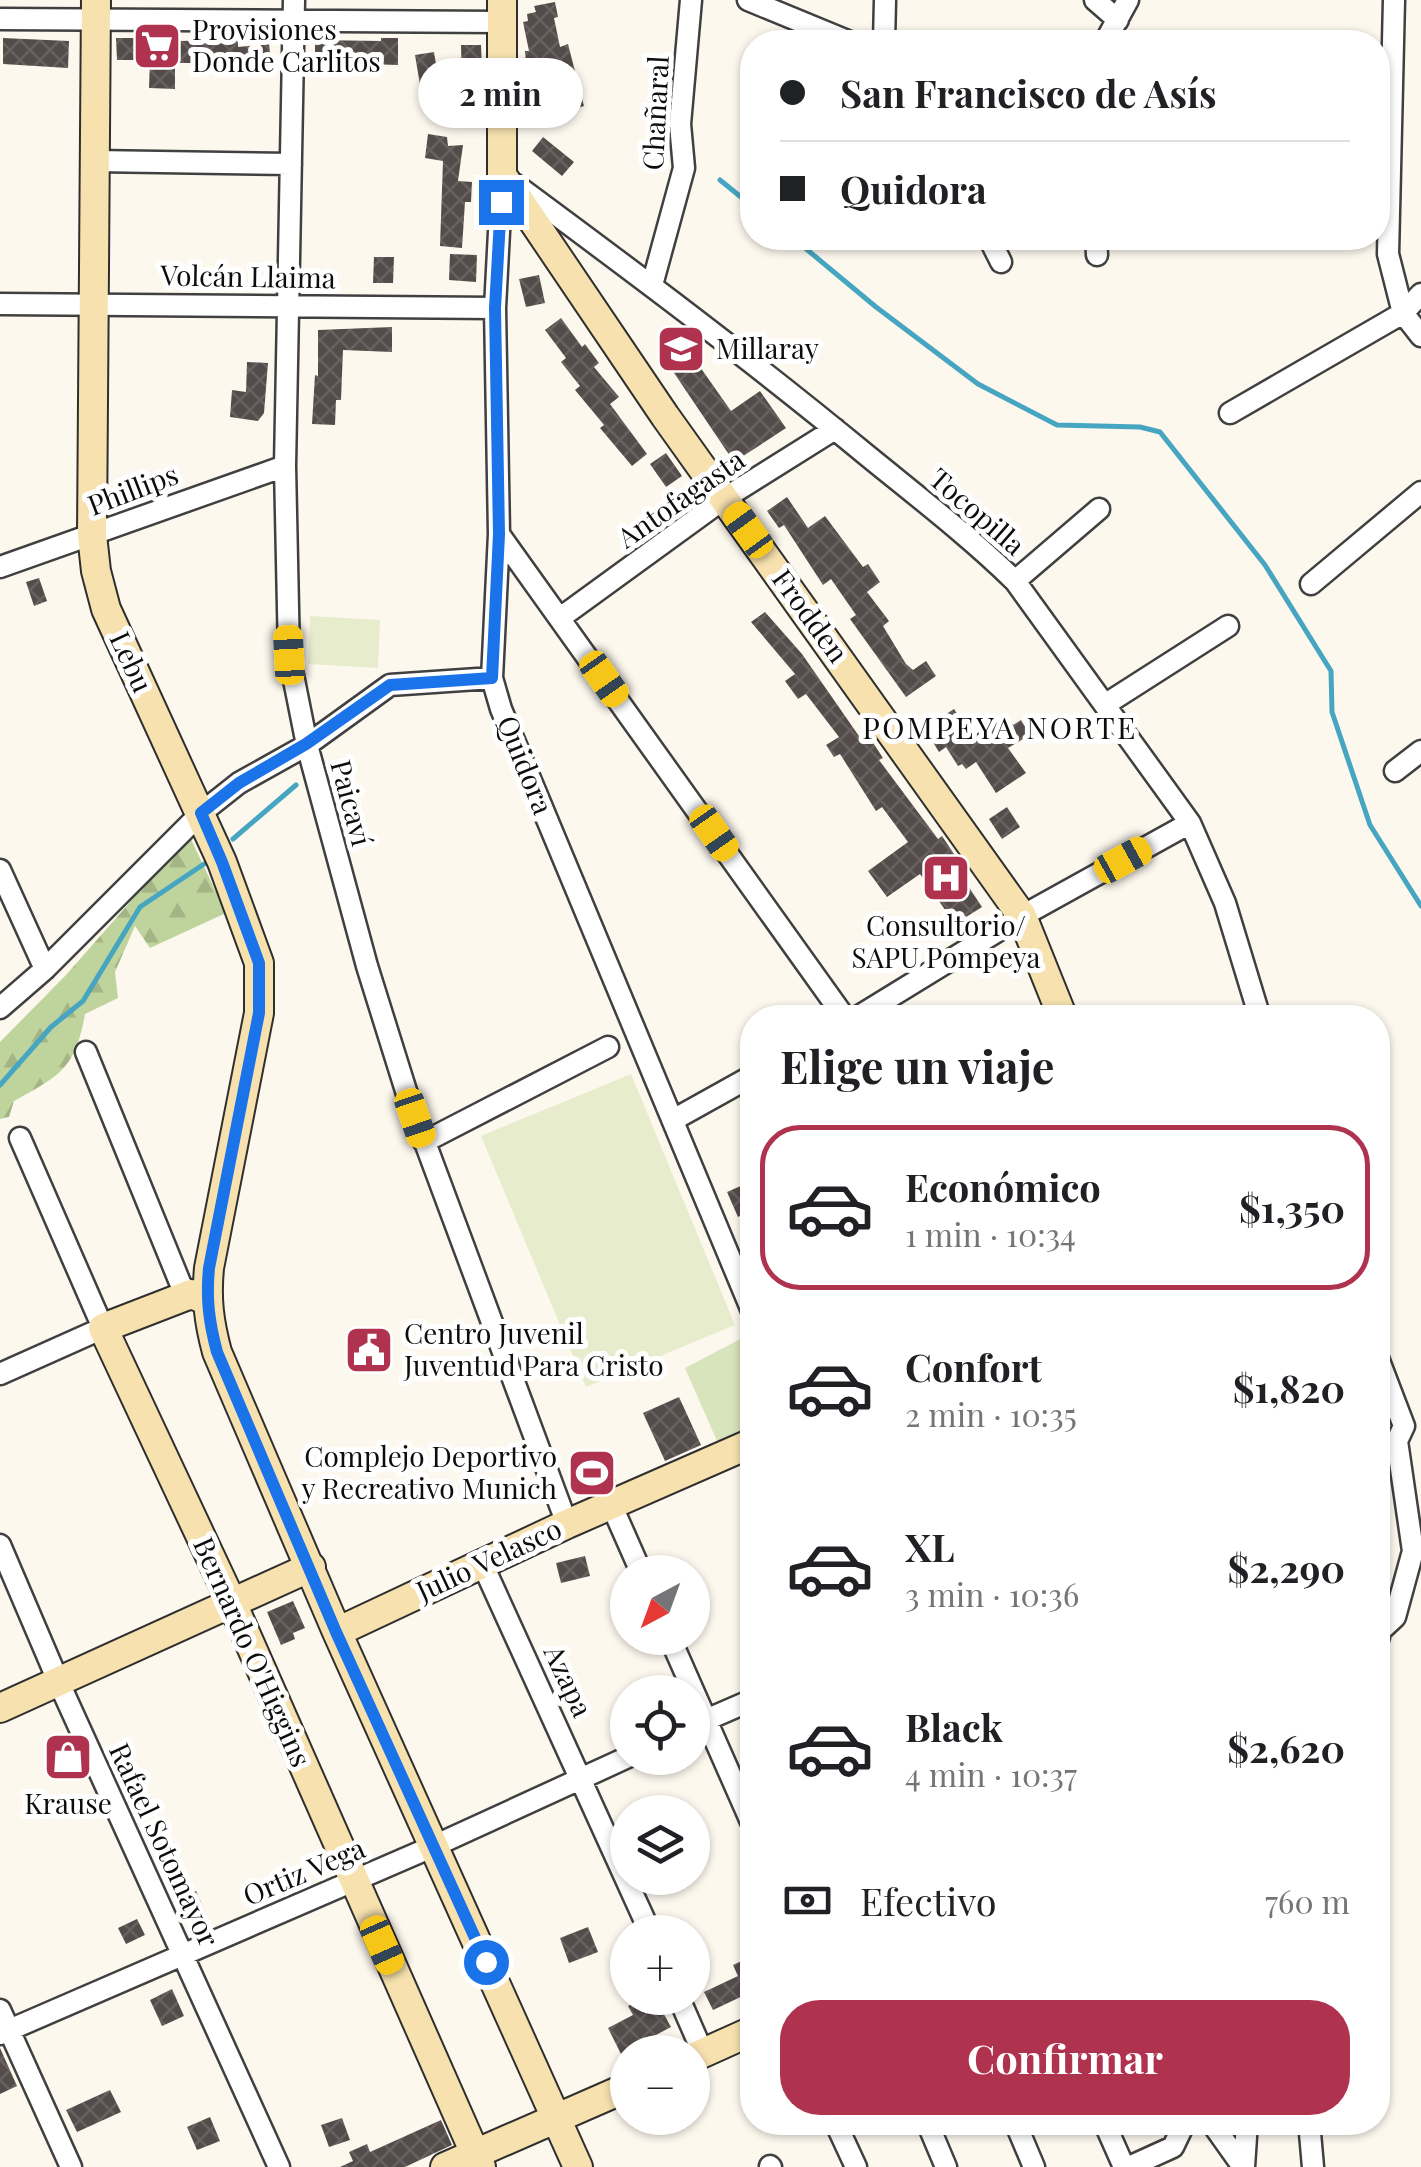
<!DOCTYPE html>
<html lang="es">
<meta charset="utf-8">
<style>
:root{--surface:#fff;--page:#f2f2f2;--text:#202124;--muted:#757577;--line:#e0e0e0;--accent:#af324f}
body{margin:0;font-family:"Playfair Display",serif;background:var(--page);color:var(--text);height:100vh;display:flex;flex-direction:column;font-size:38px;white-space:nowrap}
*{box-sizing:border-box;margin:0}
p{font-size:32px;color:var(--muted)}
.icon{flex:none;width:55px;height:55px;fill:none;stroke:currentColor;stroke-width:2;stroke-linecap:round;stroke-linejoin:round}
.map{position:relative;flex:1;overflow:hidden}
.details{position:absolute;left:740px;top:1005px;width:650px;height:1130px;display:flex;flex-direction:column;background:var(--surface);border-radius:40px;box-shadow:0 2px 8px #0004}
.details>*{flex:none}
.hud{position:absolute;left:740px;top:30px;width:650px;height:220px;border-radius:40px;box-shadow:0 2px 8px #0004;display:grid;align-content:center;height:220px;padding:0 40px;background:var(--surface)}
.needle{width:65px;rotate:221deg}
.buttons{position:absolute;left:610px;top:1555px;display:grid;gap:20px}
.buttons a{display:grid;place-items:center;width:100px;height:100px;border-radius:50%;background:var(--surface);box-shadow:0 2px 8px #0004;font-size:50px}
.end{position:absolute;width:45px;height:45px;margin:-22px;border:12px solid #1a73e8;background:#fff;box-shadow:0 0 0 5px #fff}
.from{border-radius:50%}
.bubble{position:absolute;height:70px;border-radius:35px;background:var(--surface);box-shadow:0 2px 8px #0004;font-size:32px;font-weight:700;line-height:70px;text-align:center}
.car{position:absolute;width:30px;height:60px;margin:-30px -15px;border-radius:12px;box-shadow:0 0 8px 2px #0007;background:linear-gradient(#f5c518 24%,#345 0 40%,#f5c518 0 76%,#345 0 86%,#f5c518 0)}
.hud b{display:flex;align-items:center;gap:35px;height:95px;font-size:38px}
.hud b+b{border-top:2px solid var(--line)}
.hud i{width:25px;height:25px;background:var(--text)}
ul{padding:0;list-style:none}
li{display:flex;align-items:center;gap:30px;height:165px;margin:0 20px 15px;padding:0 20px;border:5px solid transparent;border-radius:40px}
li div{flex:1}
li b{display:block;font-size:38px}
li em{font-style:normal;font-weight:700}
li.current{border-color:var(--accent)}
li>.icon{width:90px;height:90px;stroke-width:1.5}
h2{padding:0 40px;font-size:45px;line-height:120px}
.pay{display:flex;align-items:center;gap:25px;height:110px;padding:0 40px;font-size:38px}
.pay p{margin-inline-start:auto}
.cta{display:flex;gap:20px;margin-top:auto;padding:20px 40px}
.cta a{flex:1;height:115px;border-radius:40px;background:var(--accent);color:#fff;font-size:40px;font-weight:700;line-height:115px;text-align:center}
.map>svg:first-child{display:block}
.grass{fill:#d8e4bb}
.forest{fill:url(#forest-firs)}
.pitch{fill:#e7edcc}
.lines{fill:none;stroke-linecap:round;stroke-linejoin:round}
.stream{stroke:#46a5c0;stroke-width:5}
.building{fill:url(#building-cross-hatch)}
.street-casing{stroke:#404040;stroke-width:25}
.secondary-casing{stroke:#2f2f2f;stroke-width:32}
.street{stroke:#fff;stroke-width:20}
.secondary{stroke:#f7e2af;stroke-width:28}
.route{stroke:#1a73e8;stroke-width:12}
.labels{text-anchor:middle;stroke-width:10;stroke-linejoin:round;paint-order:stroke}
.poi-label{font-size:28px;fill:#0d0d0d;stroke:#fff;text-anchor:start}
.street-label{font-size:28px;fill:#0d0d0d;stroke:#fff}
.neighbourhood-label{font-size:30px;letter-spacing:2.5px;fill:#0d0d0d;stroke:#fff}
</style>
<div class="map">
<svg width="1421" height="2167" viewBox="0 0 1421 2167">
<defs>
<pattern id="forest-firs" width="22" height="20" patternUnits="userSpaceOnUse" patternTransform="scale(2.5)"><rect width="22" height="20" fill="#bfd49c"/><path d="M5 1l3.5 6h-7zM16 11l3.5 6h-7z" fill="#a3b585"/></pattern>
<pattern id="building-cross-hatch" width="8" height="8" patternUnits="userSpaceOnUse" patternTransform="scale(2.5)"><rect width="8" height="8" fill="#544c4a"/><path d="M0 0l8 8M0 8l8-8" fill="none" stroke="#686160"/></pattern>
</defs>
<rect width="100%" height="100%" fill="#fdf8ee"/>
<path class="grass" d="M746,1336L752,1351V1426L717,1441L685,1368Z"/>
<path class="forest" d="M189,835L226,913L150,948L135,926L115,972L118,998L85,1014C75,1069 61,1075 14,1101L9,1117L0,1119V1042L66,975Z"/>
<path class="pitch" d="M310,616L380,620L378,668L308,664Z
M631,1074L735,1325L586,1387L481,1136Z"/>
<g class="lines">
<path class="stream" d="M720,180L752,206
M793,238L876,307L978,384L1057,425L1140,427L1160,432L1265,565L1331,671L1332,712L1370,825L1421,906
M233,839L296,785
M0,1085L51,1027L83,1001L140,907L204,864"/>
</g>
<path class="building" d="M555,2L558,17L554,18L560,47L568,44L584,106L561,113L549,72L527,74L525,51H529L523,22L528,21L527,14L536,12L534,6Z
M3,38L69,41L68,68L3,64Z
M116,38H146V60H117Z
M381,38H398V65L364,64V70H347L346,61L315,62V40L381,41Z
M238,40V47L269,44L272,68L217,69V63H178V41Z
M461,45H481L484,119H463Z
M434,52L439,82L420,85L415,55Z
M150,60H175V89L149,88Z
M428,134L447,137L448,146L463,145L458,181L472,182L471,202H465L462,248L440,246L443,161L425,158Z
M543,137L574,162L562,176L532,151Z
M450,254L477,255L476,282L449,280Z
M374,257H394L393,283H373Z
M539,275L545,303L526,307L519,279Z
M561,318L582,347L585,344L599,363L594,367L619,397L610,404L647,454L632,466L600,428L604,425L575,390L580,386L561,362L566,358L545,330Z
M392,327V352L343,350L341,400H336L335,425L312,424L315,375L318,376V330Z
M686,347L731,411L760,391L786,428L734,462L666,361Z
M247,362L268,363L264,413L258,421L230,417L232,390L246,392Z
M666,453L682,476L666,487L650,464Z
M787,497L808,528L825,516L863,567L868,564L880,582L867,592L889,621L883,626L906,664L913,670L926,661L936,676L906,697L850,619L856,615L831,579L823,585L784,525L779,528L767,511Z
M39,578L47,601L34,606L26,582Z
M765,612L802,654L861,739L868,735L883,758L879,760L938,839L942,836L958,860L953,863L982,907L955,924L920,874L887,897L868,871L908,842L882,807L876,811L840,754L834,757L826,745L839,737L806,694L798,699L785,681L795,674L751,622Z
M954,709L971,737L1007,715L1013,725L1021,720L1030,735L1008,748L1026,773L996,793L976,762L966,769L962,764L958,766L946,747L939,752L924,728Z
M1007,807L1020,827L1002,839L989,819Z
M752,1181V1210L738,1217L727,1192Z
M679,1397L701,1445L665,1461L643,1413Z
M603,1450L616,1481L588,1493L574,1462Z
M585,1556L590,1576L561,1583L556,1563Z
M293,1601L305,1628L293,1633L295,1639L281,1645L267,1612Z
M196,1891L207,1916L193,1923L181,1898Z
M137,1919L145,1935L126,1944L118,1928Z
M588,1927L598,1952L569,1963L560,1938Z
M752,1956V2007L747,1994L713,2010L704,1992L738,1976L733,1965Z
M172,1989L184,2016L162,2026L150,2000Z
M644,1998H655L671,2027L637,2045L639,2050L628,2052L623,2058L608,2028L633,2015L628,2006Z
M0,2048L17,2086L0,2094Z
M110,2090L121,2112L77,2132L66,2110Z
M210,2117L220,2141L197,2150L187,2127Z
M342,2118L350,2140L329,2147L321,2125Z
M441,2120L452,2145L405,2167H340L353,2161L349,2152L367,2144L370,2152Z"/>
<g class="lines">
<g class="street-casing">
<path id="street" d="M294,0L285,466L289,655L307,745L367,966L407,1094L567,1524
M748,0L850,42
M1095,0L1118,20
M1394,0L1388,254L1403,313L1421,336
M0,19L502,22
M884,42L885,0
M1105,42L1128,0
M94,161L291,164
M502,175L495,308L499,534L492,678L501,709L752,1311
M516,185C635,273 754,362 869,457C918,497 969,536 1015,581L1190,823L1225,903L1260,1018
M989,238L1001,262
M1096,238L1097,255
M652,285L684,168L680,124L691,0
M0,304L495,308
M1230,413L1403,313L1421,294
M499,534L845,1018
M0,567L285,466
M1015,581L1099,509
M1311,584L1421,492
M560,618L725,498L835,429
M1106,704L1228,626
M1395,771L1421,751
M0,870L45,969
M0,1008L45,969L201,813L239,783L307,745L390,685L492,678
M856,1018L1022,916L1190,823
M86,1052L181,1285L191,1294
M673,1120L752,1076
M424,1142L608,1047
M1378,1358L1404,1426L1397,1441L1413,1551L1395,1617L1381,1630L1378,1640
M0,1374L103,1328L20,1138
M611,1504L641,1572
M0,1545L59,1683L279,2167
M482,1563L650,1932
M670,1638L752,1824
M692,1726L752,1700
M679,1998L703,2053
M0,2010L71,2167
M0,2034L434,1846L628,1757
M927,2122L946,2167
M1015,2122L1034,2167
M1104,2122L1124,2167
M1211,2122L1243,2167
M837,2126L856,2167
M770,2166L771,2167
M1129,2167L1173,2147L1185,2122
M1244,2167L1247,2122
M1313,2167L1310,2133L1314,2122"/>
</g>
<g class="secondary-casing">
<path id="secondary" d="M96,0L92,535L96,571L106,609L222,862L259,963V1013L209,1268C206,1299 209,1322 217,1352L337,1632L578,2167
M502,0V175L665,416L1022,916L1063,1018
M206,1300L191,1294L103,1328L232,1603L481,2167
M337,1632L567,1524L752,1443
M0,1708L311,1567
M692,2058L752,2031
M445,2167L628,2087"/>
</g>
<use href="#street" class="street"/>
<use href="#secondary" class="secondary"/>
</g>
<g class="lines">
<path class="route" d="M486,1962L336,1632L217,1352C209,1322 206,1299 209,1268L259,1013V963L222,862L201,813L239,783L306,744L390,685L492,678L499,534L495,308L501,202"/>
</g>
<defs>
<g id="supermarket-square" transform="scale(2.5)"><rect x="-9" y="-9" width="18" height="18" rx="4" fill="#af324f" stroke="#fff"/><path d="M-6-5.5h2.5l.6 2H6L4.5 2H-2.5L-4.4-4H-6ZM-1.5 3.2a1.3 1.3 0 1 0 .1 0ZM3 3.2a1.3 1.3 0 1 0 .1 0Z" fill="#fff"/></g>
<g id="school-square" transform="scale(2.5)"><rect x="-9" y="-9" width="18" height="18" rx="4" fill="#af324f" stroke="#fff"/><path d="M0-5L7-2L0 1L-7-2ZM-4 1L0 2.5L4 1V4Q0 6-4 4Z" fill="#fff"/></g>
<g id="hospital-square" transform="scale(2.5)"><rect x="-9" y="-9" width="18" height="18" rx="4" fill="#af324f" stroke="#fff"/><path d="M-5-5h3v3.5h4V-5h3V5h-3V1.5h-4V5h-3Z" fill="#fff"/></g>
<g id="civic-square" transform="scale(2.5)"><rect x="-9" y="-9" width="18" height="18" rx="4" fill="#af324f" stroke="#fff"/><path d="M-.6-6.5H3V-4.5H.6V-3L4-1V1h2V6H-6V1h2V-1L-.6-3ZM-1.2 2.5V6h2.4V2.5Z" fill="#fff"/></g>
<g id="stadium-square" transform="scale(2.5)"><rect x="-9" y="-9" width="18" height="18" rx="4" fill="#af324f" stroke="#fff"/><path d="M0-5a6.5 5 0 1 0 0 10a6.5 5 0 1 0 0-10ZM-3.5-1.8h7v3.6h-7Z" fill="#fff"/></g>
<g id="shop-square" transform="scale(2.5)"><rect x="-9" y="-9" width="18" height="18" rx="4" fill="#af324f" stroke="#fff"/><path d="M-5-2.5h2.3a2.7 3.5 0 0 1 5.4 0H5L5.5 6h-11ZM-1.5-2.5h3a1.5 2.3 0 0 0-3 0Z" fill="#fff"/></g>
</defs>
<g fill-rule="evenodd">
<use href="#supermarket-square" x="157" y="46"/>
<use href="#school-square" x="681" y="349"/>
<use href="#hospital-square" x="946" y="878"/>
<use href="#civic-square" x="369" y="1350"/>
<use href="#stadium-square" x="592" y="1473"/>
<use href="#shop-square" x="68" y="1757"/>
</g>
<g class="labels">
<g class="poi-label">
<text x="192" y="40">Provisiones<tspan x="192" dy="32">Donde Carlitos</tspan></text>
<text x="716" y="359">Millaray</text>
<text x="946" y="936" text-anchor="middle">Consultorio/<tspan x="946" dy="32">SAPU Pompeya</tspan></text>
<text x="404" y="1344">Centro Juvenil<tspan x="404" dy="32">Juventud Para Cristo</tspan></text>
<text x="557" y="1467" text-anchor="end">Complejo Deportivo<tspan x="557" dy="32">y Recreativo Munich</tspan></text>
<text x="68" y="1814" text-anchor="middle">Krause</text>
</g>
<g class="street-label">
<text transform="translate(656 113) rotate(-87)" y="10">Chañaral</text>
<text transform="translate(248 277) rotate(1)" y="10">Volcán Llaima</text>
<text transform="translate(133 490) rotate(-21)" y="10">Phillips</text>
<text transform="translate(681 499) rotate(-35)" y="10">Antofagasta</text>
<text transform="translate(977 512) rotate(41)" y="10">Tocopilla</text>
<text transform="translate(810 616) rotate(54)" y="10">Frodden</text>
<text transform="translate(131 662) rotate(65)" y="10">Lebu</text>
<text transform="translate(525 765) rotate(68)" y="10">Quidora</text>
<text transform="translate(351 803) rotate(75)" y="10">Paicaví</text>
<text transform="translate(489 1560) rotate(-25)" y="10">Julio Velasco</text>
<text transform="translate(252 1652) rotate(66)" y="10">Bernardo O'Higgins</text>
<text transform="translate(568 1681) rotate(65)" y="10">Azapa</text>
<text transform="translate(164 1845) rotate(65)" y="10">Rafael Sotomayor</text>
<text transform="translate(304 1872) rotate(-23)" y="10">Ortiz Vega</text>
</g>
<g class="neighbourhood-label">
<text x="1000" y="739">POMPEYA NORTE</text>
</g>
</g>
</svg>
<div class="buttons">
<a><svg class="needle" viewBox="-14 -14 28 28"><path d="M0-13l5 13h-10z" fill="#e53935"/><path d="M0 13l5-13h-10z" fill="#757577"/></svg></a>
<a><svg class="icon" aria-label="locate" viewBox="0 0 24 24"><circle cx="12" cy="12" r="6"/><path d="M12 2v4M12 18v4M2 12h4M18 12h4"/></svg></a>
<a><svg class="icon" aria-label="layers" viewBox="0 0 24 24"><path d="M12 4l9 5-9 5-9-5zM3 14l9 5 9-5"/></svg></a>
<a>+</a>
<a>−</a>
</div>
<i class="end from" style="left:486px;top:1962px"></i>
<i class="end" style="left:501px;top:202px"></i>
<div class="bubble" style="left:418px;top:58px;width:165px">2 min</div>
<i class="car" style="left:748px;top:530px;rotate:324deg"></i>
<i class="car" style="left:289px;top:655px;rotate:357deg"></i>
<i class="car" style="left:604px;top:679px;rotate:145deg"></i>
<i class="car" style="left:714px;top:833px;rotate:145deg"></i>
<i class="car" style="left:1123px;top:860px;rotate:61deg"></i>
<i class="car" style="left:415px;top:1118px;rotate:161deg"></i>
<i class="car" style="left:382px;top:1945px;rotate:156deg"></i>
<div class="hud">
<b><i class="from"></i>San Francisco de Asís</b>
<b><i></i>Quidora</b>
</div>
<section class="details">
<h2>Elige un viaje</h2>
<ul>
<li class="current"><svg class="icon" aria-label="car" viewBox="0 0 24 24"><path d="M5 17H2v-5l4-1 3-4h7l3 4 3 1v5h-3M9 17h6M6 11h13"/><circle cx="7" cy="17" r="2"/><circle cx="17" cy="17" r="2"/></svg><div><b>Económico</b><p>1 min · 10:34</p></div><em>$1,350</em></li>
<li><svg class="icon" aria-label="car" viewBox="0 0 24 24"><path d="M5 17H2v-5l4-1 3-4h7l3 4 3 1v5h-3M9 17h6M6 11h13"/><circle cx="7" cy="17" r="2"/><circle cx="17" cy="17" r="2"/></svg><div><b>Confort</b><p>2 min · 10:35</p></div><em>$1,820</em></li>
<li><svg class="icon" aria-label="car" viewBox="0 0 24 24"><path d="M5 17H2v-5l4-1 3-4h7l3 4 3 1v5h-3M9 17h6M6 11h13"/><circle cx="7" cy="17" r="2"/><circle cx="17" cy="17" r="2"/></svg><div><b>XL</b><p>3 min · 10:36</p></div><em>$2,290</em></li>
<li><svg class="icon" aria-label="car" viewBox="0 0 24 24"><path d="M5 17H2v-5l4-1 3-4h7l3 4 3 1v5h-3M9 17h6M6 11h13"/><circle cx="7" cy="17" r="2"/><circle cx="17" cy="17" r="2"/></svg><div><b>Black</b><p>4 min · 10:37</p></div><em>$2,620</em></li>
</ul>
<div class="pay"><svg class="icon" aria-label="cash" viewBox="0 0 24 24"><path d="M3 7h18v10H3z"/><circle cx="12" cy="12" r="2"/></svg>Efectivo<p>760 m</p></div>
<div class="cta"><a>Confirmar</a></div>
</section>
</div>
